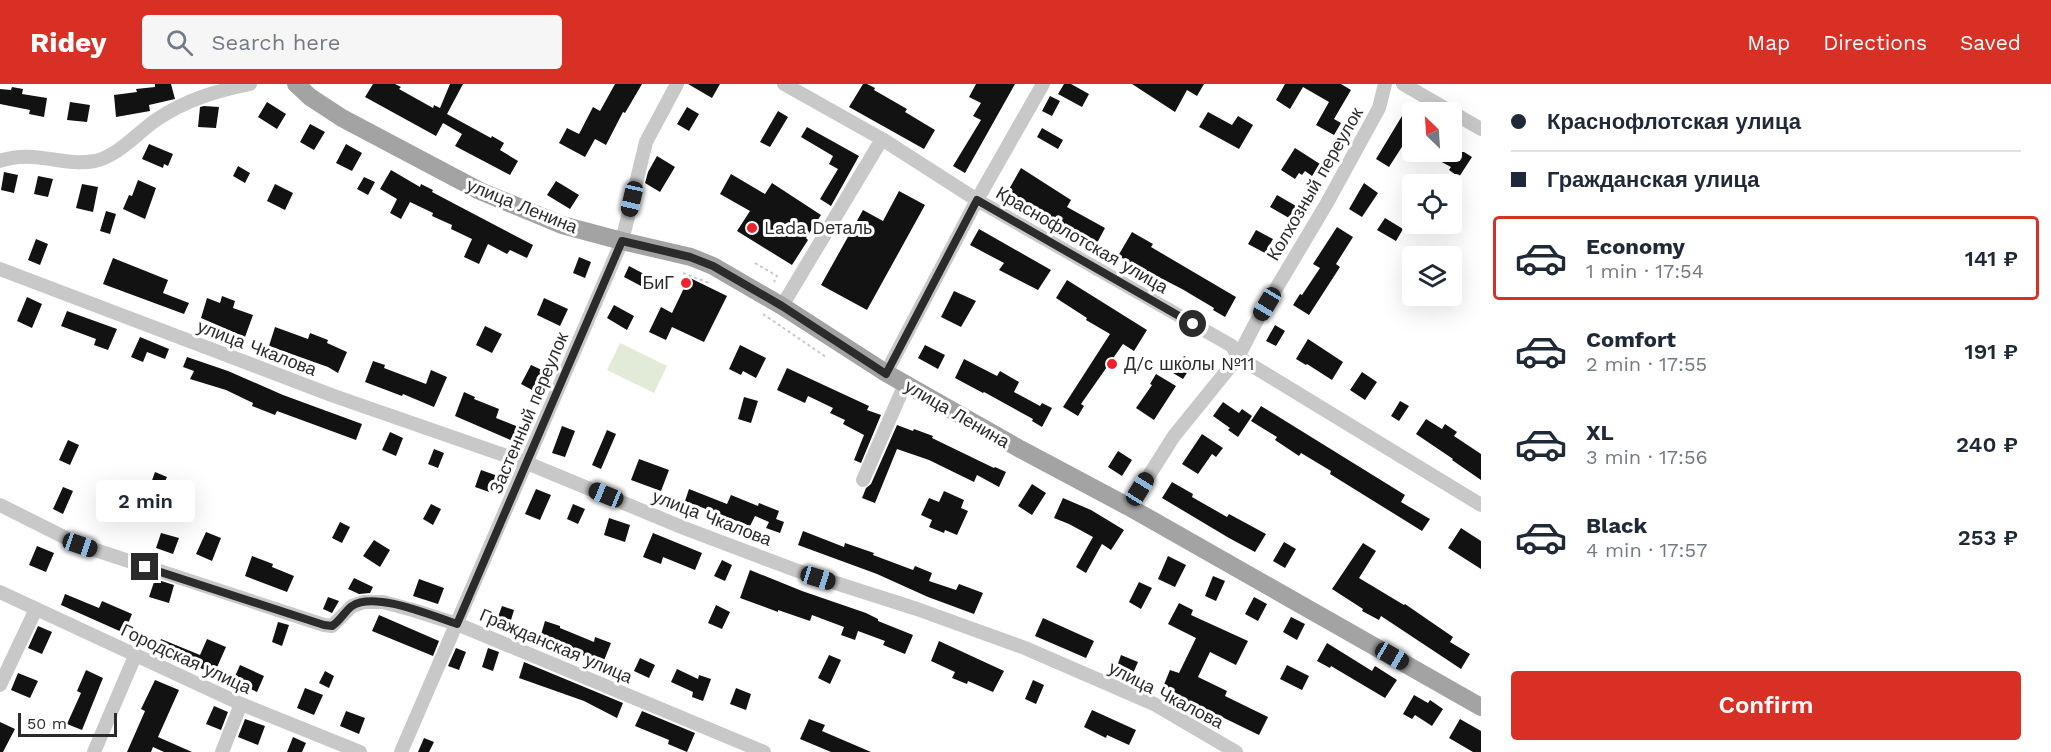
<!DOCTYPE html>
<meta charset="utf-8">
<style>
:root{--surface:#fff;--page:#f6f6f7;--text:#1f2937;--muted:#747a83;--line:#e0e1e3;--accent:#d93025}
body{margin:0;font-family:"Work Sans",sans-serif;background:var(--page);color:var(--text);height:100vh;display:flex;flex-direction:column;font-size:22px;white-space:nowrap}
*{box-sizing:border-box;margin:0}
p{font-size:20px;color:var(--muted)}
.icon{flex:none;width:33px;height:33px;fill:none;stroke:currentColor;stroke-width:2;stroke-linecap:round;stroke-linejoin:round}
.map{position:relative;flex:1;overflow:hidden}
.details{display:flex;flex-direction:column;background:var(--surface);width:570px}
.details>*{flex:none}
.guide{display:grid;align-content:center;height:132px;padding:0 30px;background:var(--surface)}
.needle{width:39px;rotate:335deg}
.controls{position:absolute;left:1402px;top:18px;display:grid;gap:12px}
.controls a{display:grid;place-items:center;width:60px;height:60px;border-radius:6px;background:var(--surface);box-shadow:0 6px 24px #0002;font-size:30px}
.scale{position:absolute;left:18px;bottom:15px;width:99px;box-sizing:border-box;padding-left:6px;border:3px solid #2b2b2b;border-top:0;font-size:16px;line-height:21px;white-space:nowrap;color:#2b2b2b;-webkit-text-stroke:4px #fff;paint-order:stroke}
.end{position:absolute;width:27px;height:27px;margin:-14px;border:8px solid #2b2b2b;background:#fff;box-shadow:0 0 0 3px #fff}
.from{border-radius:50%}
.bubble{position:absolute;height:42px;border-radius:6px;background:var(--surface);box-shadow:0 6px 24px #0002;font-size:20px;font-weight:600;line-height:42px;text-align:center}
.car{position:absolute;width:18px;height:36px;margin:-18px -9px;border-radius:8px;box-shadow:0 0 4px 2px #0007;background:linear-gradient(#222 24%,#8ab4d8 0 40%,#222 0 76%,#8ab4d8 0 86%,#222 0)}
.guide b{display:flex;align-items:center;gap:21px;height:57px;font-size:22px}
.guide b+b{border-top:2px solid var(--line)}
.guide i{width:15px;height:15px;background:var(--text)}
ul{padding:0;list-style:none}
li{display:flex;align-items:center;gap:18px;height:84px;margin:0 12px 9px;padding:0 18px;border:3px solid transparent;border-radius:6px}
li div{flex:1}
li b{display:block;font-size:22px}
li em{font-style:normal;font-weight:600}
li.current{border-color:var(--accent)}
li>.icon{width:54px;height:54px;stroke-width:1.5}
.action{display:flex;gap:12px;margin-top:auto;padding:12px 30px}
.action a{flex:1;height:69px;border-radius:6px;background:var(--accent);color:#fff;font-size:24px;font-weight:600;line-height:69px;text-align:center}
header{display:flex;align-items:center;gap:36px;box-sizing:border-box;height:84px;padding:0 30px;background:var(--accent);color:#fff}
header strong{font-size:28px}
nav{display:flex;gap:33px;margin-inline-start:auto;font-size:21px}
.search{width:420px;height:54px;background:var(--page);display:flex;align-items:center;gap:15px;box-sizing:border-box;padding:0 21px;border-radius:6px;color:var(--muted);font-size:22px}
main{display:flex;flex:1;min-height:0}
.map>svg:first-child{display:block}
.green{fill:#e1ebd7}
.building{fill:#121212}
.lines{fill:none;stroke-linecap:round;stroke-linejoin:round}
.path{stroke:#c8c8c8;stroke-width:2;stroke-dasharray:3 3;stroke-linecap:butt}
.minor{stroke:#c8c8c8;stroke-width:14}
.major{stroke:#a3a3a3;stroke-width:18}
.route{stroke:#2b2b2b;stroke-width:8}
.poi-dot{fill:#ee212d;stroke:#fff;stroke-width:2}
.labels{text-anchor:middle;stroke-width:6;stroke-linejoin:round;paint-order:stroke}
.street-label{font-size:18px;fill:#2b2b2b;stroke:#fff}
.poi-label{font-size:18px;fill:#2b2b2b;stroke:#fff;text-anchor:start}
</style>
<header>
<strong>Ridey</strong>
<div class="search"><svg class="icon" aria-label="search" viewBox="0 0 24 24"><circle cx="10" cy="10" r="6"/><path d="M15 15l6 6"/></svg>Search here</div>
<nav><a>Map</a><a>Directions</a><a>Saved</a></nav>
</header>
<main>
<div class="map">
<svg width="1481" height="668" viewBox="0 0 1481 668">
<rect width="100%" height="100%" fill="#fff"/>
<path class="green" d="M620,259L667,282L654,309L607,286Z"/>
<path class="building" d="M155,0H171L175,15L149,21L150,27L116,33L114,11L137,8L136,5L155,3Z
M373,0H395L401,3L399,5L433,24L434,21L440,24L450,0H463L447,30L491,54L492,52L504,59L500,66L518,77L510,91L455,62L462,50L443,39L436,52L365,13Z
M615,0H642L625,29L623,28L606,61L595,55L585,73L559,59L567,44L579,50L593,23L600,27Z
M688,0H720L712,14Z
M863,0H867L875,4L874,6L907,25L905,28L935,46L924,65L849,23Z
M976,0H1015L965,89L953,82L981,36L973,32L981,19L969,13Z
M1064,0H1071L1089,10L1082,23L1058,10Z
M1132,0H1204L1197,12L1187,6L1175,28Z
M1285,0H1341L1351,6L1334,35L1341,39L1334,51L1316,41L1329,18L1303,3L1290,25L1276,16Z
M12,3L23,5L22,10L47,14L44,33L29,30L30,26L0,20V5L11,6Z
M1050,12L1060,17L1052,32L1042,27Z
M70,18L90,21L87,38L67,36Z
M267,18L286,30L277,45L258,33Z
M204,22L219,23L216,44L198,43L200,23Z
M687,23L699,30L689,47L677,40Z
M778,27L788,33L770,63L760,58Z
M1208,28L1232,41L1238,32L1253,41L1239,65L1199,43Z
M1402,32L1413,38V59L1407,55L1389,83L1376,75Z
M310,40L325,48L314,66L300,58Z
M807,43L859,72L831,122L820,115L838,85L829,80L833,72L801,53Z
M1042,44L1063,56L1058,65L1037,53Z
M149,60L173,70L168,82L164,80L163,84L142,75Z
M346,60L362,69L352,87L336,79Z
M1295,64L1320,80L1312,92L1305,87L1302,91L1299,89L1295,95L1281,86Z
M1423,68H1464L1472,73L1459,93L1449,86L1451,83Z
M657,72L675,83L660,108L645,99L648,88Z
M238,82L250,89L245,99L233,92Z
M1021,84L1071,116L1067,123L1105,144L1097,159L1073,145L1072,147L1008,107Z
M391,86L420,103L421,100L433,106L432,108L533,161L527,174L510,166L507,170L488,160L479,180L464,173L472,155L451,145L452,141L432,132L433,129L410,118L401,135L390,129L397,115L380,105Z
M4,88L18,91L14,109L1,106Z
M731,90L765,110L772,99L821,131L806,154L808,156L792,181L737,147L750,127L720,110Z
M38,92L53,95L48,113L34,110Z
M364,93L375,98L368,111L357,105Z
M138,96L156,104L145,135L123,125L129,111L132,112Z
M556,97L579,111L570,125L547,111Z
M1364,99L1378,109L1362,133L1349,125Z
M82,100L98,103L93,128L76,124Z
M275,100L293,109L285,126L267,117Z
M899,107L925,121L867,226L821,201L863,126L883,137Z
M1277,111L1296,122L1289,134L1270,123Z
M106,127L116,130L110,150L100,147Z
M1385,134L1403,145L1396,157L1377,146Z
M1337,143L1353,153L1336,180L1340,183L1309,231L1293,221L1300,210L1302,211L1320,184L1313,180Z
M979,145L1051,186L1038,206L999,186L1004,179L970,161Z
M1256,146L1273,155L1265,169L1248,160Z
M1132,148L1153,160L1151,163L1236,213L1225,233L1213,226L1214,224L1182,205L1118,172Z
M36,155L48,160L40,181L28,176Z
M579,173L591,178L585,194L573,189Z
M113,174L168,196L163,209L189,219L184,230L103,200Z
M629,182L646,191L641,202L624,193Z
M686,192L727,212L704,258L672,243L666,256L649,248L661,223L672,229L684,204L681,203Z
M1067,196L1147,246L1134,267L1123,260L1081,320L1084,322L1078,332L1063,323L1110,250L1086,236L1087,234L1056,214Z
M954,207L976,217L961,243L941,233Z
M222,212L235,217L233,224L253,231L245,253L201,234L207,214L220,219Z
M27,213L42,220L32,244L17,237Z
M544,214L568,225L560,242L537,231Z
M614,221L634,232L627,246L607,234Z
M67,227L117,245L108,266L94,261L96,255L61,242Z
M1275,241L1285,247L1276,262L1266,257Z
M485,242L502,250L492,269L476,261Z
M275,243L308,255L310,249L328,256L327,259L347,268L338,289L328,283L269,262Z
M140,253L169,265L165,275L147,268L143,278L131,273Z
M1308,255L1343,278L1332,296L1307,280L1306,281L1296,275Z
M740,261L766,274L756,294L743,287L741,291L729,285Z
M925,261L945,271L938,285L918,274Z
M1184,272L1194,278L1183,295L1173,289Z
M187,273L228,287L283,311L362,340L356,356L277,327L275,331L252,322L253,319L226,306L190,295L194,287L183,283Z
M964,275L997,292L1000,287L1019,298L1014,308L1040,322L1042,319L1052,324L1042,343L1032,337L1033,335L984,308L983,309L955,294Z
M373,277L385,281L384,284L426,300L431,286L447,293L434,323L403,310L402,312L365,298Z
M531,281L544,287L534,307L521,300Z
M787,284L869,322L867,326L881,331L861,379L854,376L864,351L843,340L845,336L830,329L833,324L808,312L805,319L777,306Z
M1362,288L1377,298L1365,316L1350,306Z
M1156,290L1176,302L1154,336L1136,324L1152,301L1150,300Z
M464,308L475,313L474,315L499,325L496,334L521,344L515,358L455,332Z
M744,313L758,317L751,339L738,335Z
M1400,317L1409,322L1399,337L1391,332Z
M1223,318L1239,329L1242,325L1252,332L1238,353L1228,346L1230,344L1213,332Z
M1261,322L1405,411L1401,418L1430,435L1422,447L1330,390L1331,387L1301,369L1299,372L1275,356L1277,353L1251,337Z
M1426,335L1442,345L1445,340L1457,348L1454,352L1481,370V396L1452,376L1453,375L1416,350Z
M897,341L913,347L914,345L933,352L932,354L994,384L995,383L1006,388L999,403L977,391L974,398L929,376L897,365L875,419L862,414L866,404L871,400Z
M562,342L575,347L565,373L552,369Z
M607,346L616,350L601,385L592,381Z
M390,348L403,354L396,372L382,366Z
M1202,350L1223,364L1216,373L1212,370L1198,390L1182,380Z
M68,356L79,361L70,381L59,376Z
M434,365L444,369L438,384L428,380Z
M1118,367L1132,376L1122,392L1108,383Z
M639,375L669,386L661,407L631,396Z
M481,386L498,392L492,409L475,403Z
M155,388L167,393L161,406L150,402Z
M1172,398L1193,410L1192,413L1227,433L1229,430L1266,450L1255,468L1229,454L1162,414Z
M1032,400L1046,409L1032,431L1018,422Z
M63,403L73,407L63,430L53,425Z
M536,405L551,411L540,436L525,430Z
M689,405L727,420L731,411L758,422L759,419L779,427L776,435L784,438L780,449L766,444L769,438L755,432L750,442L685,417Z
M944,407L964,416L961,424L968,427L957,451L945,446L944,449L929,443L932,436L921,431L929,414L939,418Z
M1063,414L1091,426L1124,446L1111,466L1102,460L1086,489L1076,483L1093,453L1069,440L1054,434Z
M431,420L441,425L433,441L423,435Z
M573,420L585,425L578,440L567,435Z
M609,434L630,441L625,458L604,451Z
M340,438L350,443L342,459L332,454Z
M1461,444L1481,457V485L1448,464Z
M803,447L844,463L845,459L874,469L873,471L913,486L915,482L932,489L929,497L956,506L959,500L983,509L974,530L928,513L877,490L798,461Z
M206,448L221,454L212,477L196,470Z
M161,449L179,454L173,470L156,464Z
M653,449L702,469L695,486L663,473L661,480L643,473Z
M374,456L390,466L380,483L363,472Z
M1284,458L1296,465L1285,484L1273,477Z
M1363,459L1376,467L1359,494L1404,521L1405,520L1453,553L1450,558L1470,570L1461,585L1381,532L1379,536L1362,527L1363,525L1332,505Z
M37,462L54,469L46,488L29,481Z
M252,472L273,480L272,483L294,492L287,508L245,492Z
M1168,472L1186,481L1175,503L1158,495Z
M722,476L732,481L725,497L714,492Z
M750,486L802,507L866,529L878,535V537L913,551L905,570L883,561L885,557L858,547L855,556L841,551L844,543L812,531L810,537L778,526V528L740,514Z
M1213,492L1225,497L1216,517L1205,512Z
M354,494L373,503L370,509L359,510L348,505Z
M155,495L174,501L169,519L149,513Z
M419,495L444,504L438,520L413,512Z
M1139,498L1152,504L1141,525L1129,518Z
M65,510L99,524L102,517L132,530L124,549L61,521Z
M328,513L339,517L332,529L323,525Z
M1254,513L1267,520L1258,537L1245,530Z
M1179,519L1193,526L1191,531L1248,557L1236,581L1210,568L1198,593L1227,607L1225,612L1268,633L1259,651L1189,617L1188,619L1161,608L1170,586L1179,589L1196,554L1168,540Z
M716,521L730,528L722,545L708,539Z
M502,522L514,526L508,546L495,541Z
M379,531L439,557L433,572L372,547Z
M1291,533L1305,540L1297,556L1283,548Z
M1043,534L1094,557L1086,574L1035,552Z
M545,537L560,542V544L594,558L595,553L611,559L603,579L569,566L570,564L540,554Z
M278,538L289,541L282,562L272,558Z
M38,542L52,548L42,570L28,564Z
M161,555L200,571L207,555L226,563L214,590L157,565Z
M939,557L1004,587L993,608L968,597L967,600L952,594L955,588L931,577Z
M1327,559L1372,587L1375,582L1397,596L1385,614L1331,582L1330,584L1317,577Z
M456,564L466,568L459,586L448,582Z
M488,564L499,568L493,587L482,583Z
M829,571L841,576L830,600L818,594Z
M1121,571L1138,578L1131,594L1115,588Z
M640,574L655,581L649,594L634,587Z
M524,578L623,619L617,634L584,617L519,594Z
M240,581L264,592L257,608L233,597Z
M1287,581L1309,592L1302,606L1280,595Z
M677,585L698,595L699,591L711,595L703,617L692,613L693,608L671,598Z
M86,586L103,594L82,646L67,640L81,609L77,607Z
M325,587L334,592L329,604L319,599Z
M18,589L38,597L30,614L11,606Z
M155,596L179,606L158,653L192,668H164L153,663L151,668H127L145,627L141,625Z
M1033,596L1044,601L1036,620L1025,615Z
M305,604L323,611L314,631L297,624Z
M736,604L751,610L746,626L730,620Z
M1414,611L1428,619L1430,616L1443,625L1432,642L1415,631L1412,635L1403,630Z
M214,622L228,628L221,646L206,640Z
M1092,626L1136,646L1129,661L1107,651L1106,654L1084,643Z
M346,627L365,634L359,650L340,642Z
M642,627L695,649L687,668L668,660L669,656L635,642Z
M245,635L265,642L258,661L238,653Z
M809,635L825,641L822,647L871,668H831L800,655Z
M1460,635L1481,647V668H1473L1449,654Z
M0,638L15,645L3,668H0Z
M293,653L306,659L302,668H287Z
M424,654L434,658L429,668H418Z"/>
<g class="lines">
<path class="path" d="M755,179L777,192L774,198
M683,189L709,199
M763,230L826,273"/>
<path class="minor" d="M784,0L882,55L977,116L1232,262L1238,273L1481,421
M1403,0L1481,45
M0,77C34,65 63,83 95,77C118,72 137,49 156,36C185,16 216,7 250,0
M0,185L334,312L527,379L684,444L798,487L917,525L1025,564L1154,620L1236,668
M782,222L882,55
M886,289L977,116L1043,0
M863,396L905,300
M0,421L80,461L324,541L332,542L352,522L364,518H383L413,526L457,540L764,668
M1129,423L1174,352L1238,273L1255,240L1327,119L1379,24L1385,0
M0,508L241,620L360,668
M0,601L36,525
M94,668L135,572
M222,668L241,620
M401,668L622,157L646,58L677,0"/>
<path class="major" d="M296,0L310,13L342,34L480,107L562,141L622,157L691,173L713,182L782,222L886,289L1020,365L1129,423L1481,623"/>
</g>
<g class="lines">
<path class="route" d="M145,483L324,541L332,542C340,537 345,527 352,522C375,507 432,532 457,540L622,157L690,173L713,182L782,222L886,290L977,116L1193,240"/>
</g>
<g class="poi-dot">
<circle cx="752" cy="144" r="6"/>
<circle cx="686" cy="199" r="6"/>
<circle cx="1112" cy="280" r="6"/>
</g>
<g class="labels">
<g class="street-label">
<text transform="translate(1315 100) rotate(-60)" y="6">Колхозный переулок</text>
<text transform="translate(522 122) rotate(22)" y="6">улица Ленина</text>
<text transform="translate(1082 156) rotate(30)" y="6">Краснофлотская улица</text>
<text transform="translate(257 264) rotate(21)" y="6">улица Чкалова</text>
<text transform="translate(529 329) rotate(-67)" y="6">Застенный переулок</text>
<text transform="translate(957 330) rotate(30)" y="6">улица Ленина</text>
<text transform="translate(712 434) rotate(21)" y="6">улица Чкалова</text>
<text transform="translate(556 562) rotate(23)" y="6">Гражданская улица</text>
<text transform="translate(186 575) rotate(25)" y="6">Городская улица</text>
<text transform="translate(1166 611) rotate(27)" y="6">улица Чкалова</text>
</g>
<g class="poi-label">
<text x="764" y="150">Lada Dеталь</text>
<text x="674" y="205" text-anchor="end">БиГ</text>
<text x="1124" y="286">Д/с школы №11</text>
</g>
</g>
</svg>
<div class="controls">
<a><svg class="needle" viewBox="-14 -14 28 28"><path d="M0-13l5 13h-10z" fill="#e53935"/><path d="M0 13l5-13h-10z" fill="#747a83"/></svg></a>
<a><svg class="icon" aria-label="locate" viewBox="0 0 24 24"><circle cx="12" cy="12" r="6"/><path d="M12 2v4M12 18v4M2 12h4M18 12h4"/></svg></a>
<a><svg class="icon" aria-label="layers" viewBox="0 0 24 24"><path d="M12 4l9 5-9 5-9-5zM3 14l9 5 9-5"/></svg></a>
</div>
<div class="scale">50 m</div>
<i class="end from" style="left:1193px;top:240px"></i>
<i class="end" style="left:145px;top:483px"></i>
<div class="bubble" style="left:96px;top:396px;width:99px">2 min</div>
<i class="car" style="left:632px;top:115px;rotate:193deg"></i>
<i class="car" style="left:1267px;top:220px;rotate:211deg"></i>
<i class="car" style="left:1140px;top:405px;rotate:32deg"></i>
<i class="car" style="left:606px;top:411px;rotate:292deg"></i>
<i class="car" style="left:80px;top:461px;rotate:109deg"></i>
<i class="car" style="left:818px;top:494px;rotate:107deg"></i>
<i class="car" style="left:1392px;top:572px;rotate:120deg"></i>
</div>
<section class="details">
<div class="guide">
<b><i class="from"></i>Краснофлотская улица</b>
<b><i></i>Гражданская улица</b>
</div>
<ul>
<li class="current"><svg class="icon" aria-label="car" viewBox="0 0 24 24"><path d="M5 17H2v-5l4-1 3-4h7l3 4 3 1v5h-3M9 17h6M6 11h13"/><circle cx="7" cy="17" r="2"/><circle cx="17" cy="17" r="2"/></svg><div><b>Economy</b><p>1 min · 17:54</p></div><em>141 ₽</em></li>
<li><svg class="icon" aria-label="car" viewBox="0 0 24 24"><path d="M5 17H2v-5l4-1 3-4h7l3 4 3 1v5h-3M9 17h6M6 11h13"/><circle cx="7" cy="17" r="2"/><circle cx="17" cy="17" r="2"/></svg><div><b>Comfort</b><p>2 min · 17:55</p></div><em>191 ₽</em></li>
<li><svg class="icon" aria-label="car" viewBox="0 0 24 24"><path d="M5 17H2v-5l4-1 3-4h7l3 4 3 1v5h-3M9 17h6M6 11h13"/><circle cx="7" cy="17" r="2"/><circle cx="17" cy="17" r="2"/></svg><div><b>XL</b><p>3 min · 17:56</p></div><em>240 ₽</em></li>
<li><svg class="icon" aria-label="car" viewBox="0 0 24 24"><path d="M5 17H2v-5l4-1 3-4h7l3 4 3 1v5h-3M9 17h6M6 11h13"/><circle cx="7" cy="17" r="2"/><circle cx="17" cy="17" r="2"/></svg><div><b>Black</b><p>4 min · 17:57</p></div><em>253 ₽</em></li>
</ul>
<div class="action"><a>Confirm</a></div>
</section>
</main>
